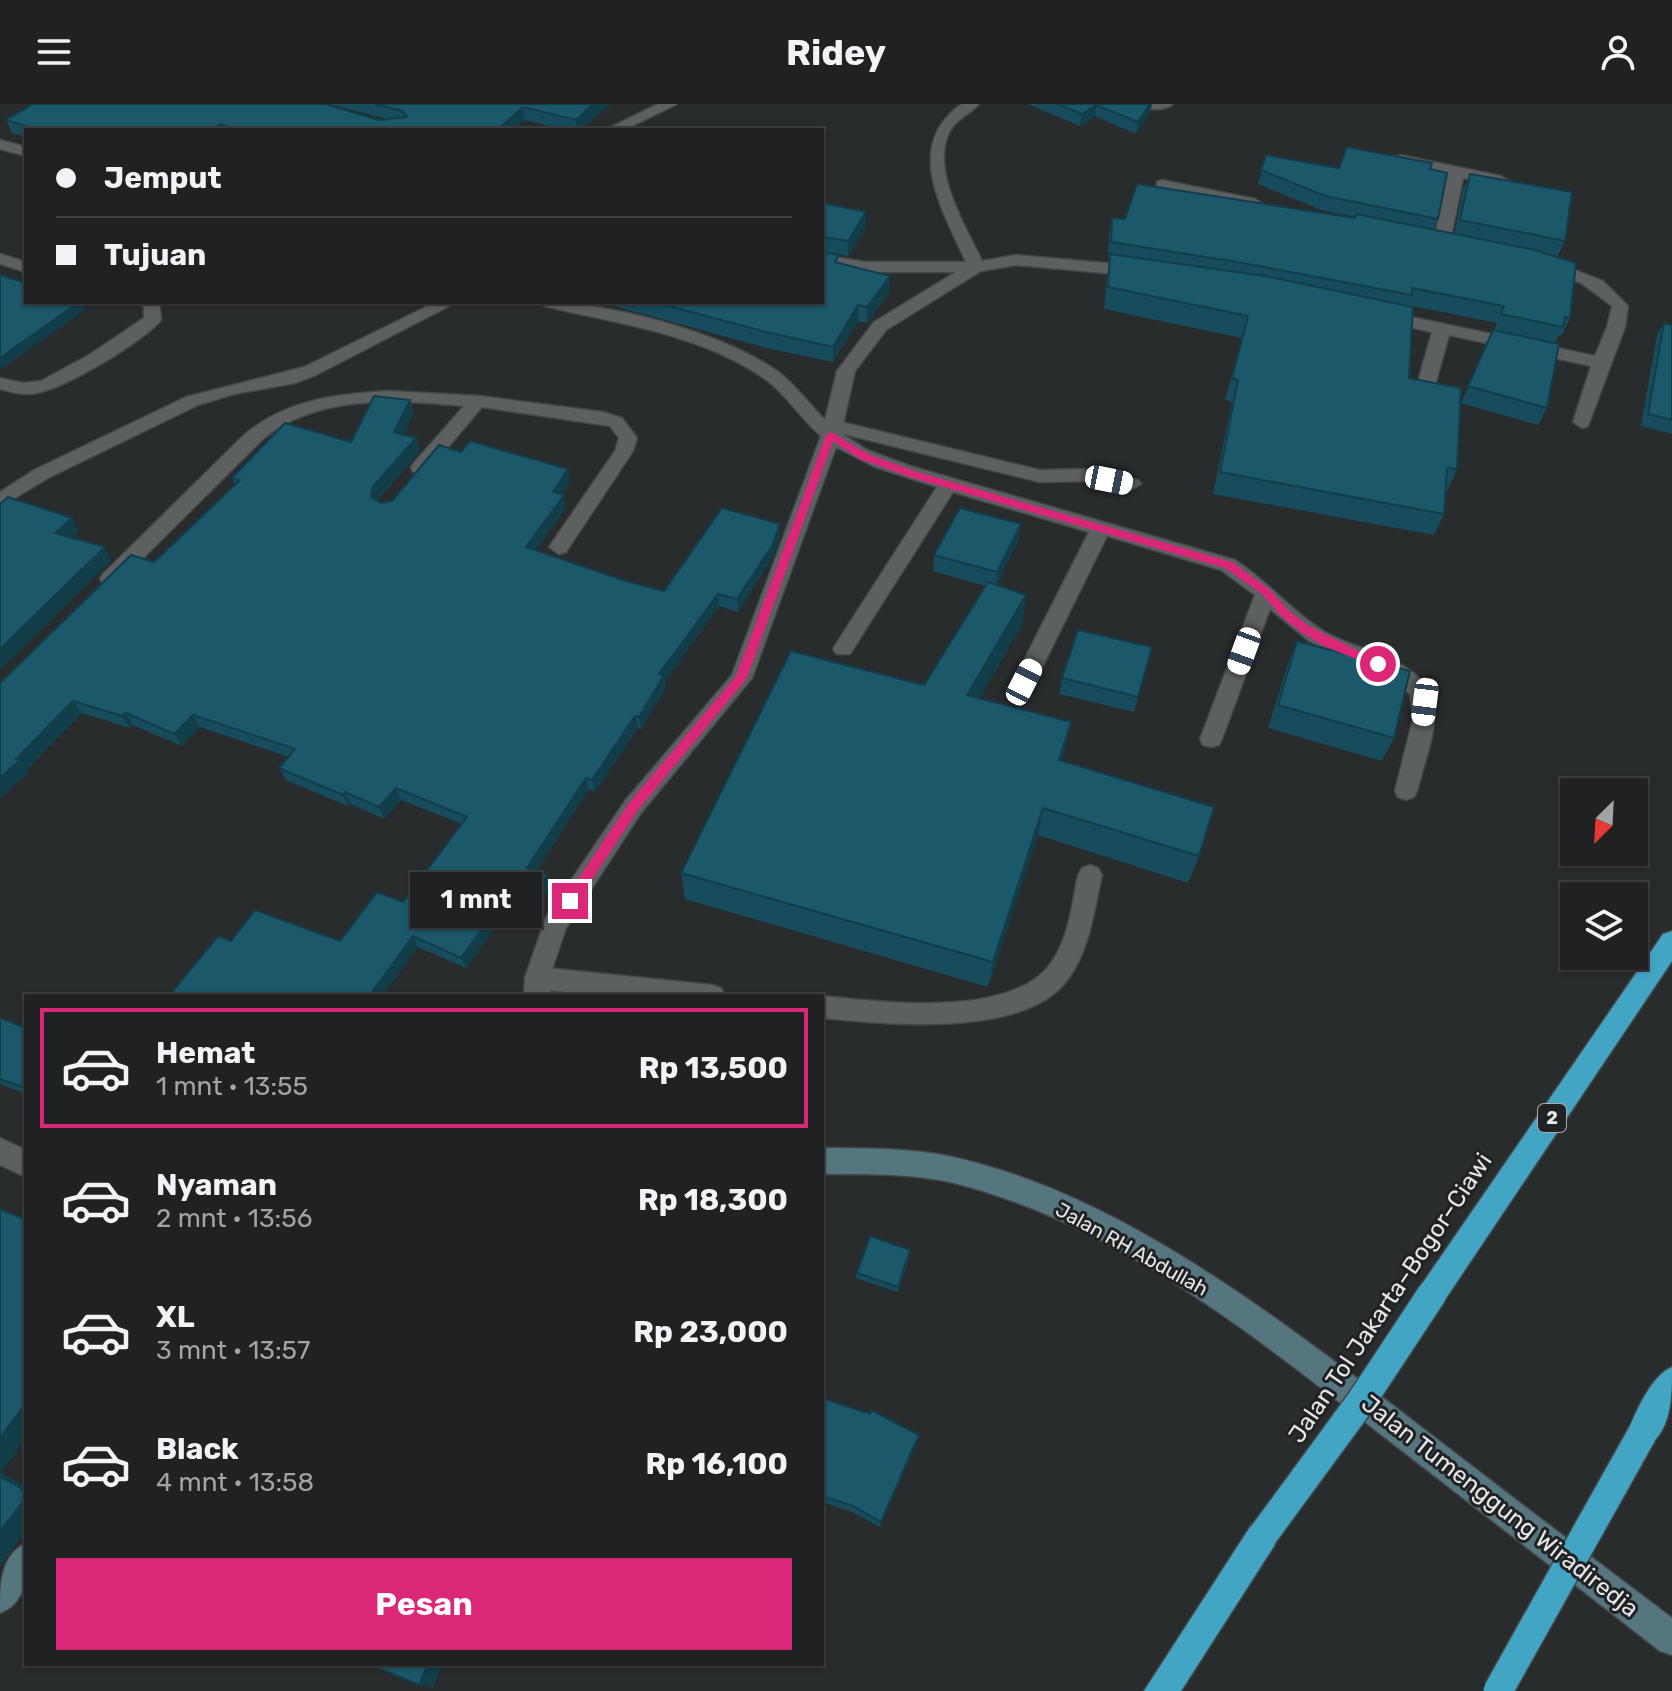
<!DOCTYPE html>
<html lang="id">
<meta charset="utf-8">
<style>
:root{--surface:#1f2122;--page:#2c2e2f;--text:#f1f3f6;--muted:#a1a3a5;--line:#3c3e40;--accent:#db2777}
body{margin:0;font-family:Rubik,sans-serif;background:var(--page);color:var(--text);height:100vh;display:flex;flex-direction:column;font-size:30px;white-space:nowrap}
*{box-sizing:border-box;margin:0}
p{font-size:26px;color:var(--muted)}
.icon{flex:none;width:44px;height:44px;fill:none;stroke:currentColor;stroke-width:2;stroke-linecap:round;stroke-linejoin:round}
.map{position:relative;flex:1;overflow:hidden}
.panel{position:absolute;left:24px;top:890px;width:800px;height:672px;display:flex;flex-direction:column;background:var(--surface);border-radius:0px;box-shadow:0 2px 6px #0004,0 0 0 2px var(--line)}
.panel>*{flex:none}
.top-card{position:absolute;left:24px;top:24px;width:800px;height:176px;border-radius:0px;box-shadow:0 2px 6px #0004,0 0 0 2px var(--line);display:grid;align-content:center;height:176px;padding:0 32px;background:var(--surface)}
.needle{width:52px;rotate:204deg}
.fabs{position:absolute;left:1560px;top:674px;display:grid;gap:16px}
.fabs a{display:grid;place-items:center;width:88px;height:88px;border-radius:0px;background:var(--surface);box-shadow:0 2px 6px #0004,0 0 0 2px var(--line);font-size:40px}
.end{position:absolute;width:36px;height:36px;margin:-18px;border:10px solid #db2777;background:#fff;box-shadow:0 0 0 4px #fff}
.from{border-radius:50%}
.bubble{position:absolute;height:56px;border-radius:0px;background:var(--surface);box-shadow:0 2px 6px #0004,0 0 0 2px var(--line);font-size:26px;font-weight:700;line-height:56px;text-align:center}
.car{position:absolute;width:24px;height:48px;margin:-24px -12px;border-radius:10px;box-shadow:0 0 6px 2px #0007;background:linear-gradient(#fff 24%,#345 0 40%,#fff 0 76%,#345 0 86%,#fff 0)}
.top-card b{display:flex;align-items:center;gap:28px;height:76px;font-size:30px}
.top-card b+b{border-top:2px solid var(--line)}
.top-card i{width:20px;height:20px;background:var(--text)}
ul{padding:14px 0 0;list-style:none}
li{display:flex;align-items:center;gap:24px;height:120px;margin:0 16px 12px;padding:0 16px;border:4px solid transparent;border-radius:0px}
li div{flex:1}
li b{display:block;font-size:30px}
li em{font-style:normal;font-weight:700}
li.current{border-color:var(--accent)}
li>.icon{width:72px;height:72px;stroke-width:1.5}
.primary-button{display:flex;gap:16px;margin-top:auto;padding:16px 32px}
.primary-button a{flex:1;height:92px;border-radius:0px;background:var(--accent);color:#fff;font-size:32px;font-weight:700;line-height:92px;text-align:center}
header{display:flex;justify-content:space-between;align-items:center;height:104px;padding:0 32px;background:var(--surface);font-size:36px;font-weight:700}
.map>svg:first-child{display:block}
.lines{fill:none;stroke-linecap:round;stroke-linejoin:round}
.lane-casing{stroke:#444747;stroke-width:3}
.street-casing{stroke:#444747;stroke-width:3}
.secondary-casing{stroke:#444747;stroke-width:3}
.highway-casing{stroke:#444747;stroke-width:3}
.lane{fill:#5d6061;fill-rule:evenodd}
.street{fill:#5d6061;fill-rule:evenodd}
.secondary{fill:#55757f;fill-rule:evenodd}
.highway{fill:#43a5c4;fill-rule:evenodd}
.highway-bridge-casing{stroke:#444747;stroke-width:32;stroke-linecap:butt}
.highway-bridge{stroke:#43a5c4;stroke-width:29}
.wall{fill:#164c5b;fill-rule:evenodd}
.shaded-wall{fill:#123e4a}
.building{fill:#1a586a;stroke:#123e4a;stroke-width:2}
.route{fill:#db2777}
.labels{text-anchor:middle;stroke-width:6;stroke-linejoin:round;paint-order:stroke}
.shield{fill:#202223;stroke:#a9abac;stroke-width:2}
.shield-label{font-size:18px;font-weight:bold;fill:#e4e6e7}
.street-label{font-size:20px;fill:#e4e6e7;stroke:#202223}
.near-street-label{font-size:24px;fill:#e4e6e7;stroke:#202223}
</style>
<header><svg class="icon" aria-label="menu" viewBox="0 0 24 24"><path d="M4 6h16M4 12h16M4 18h16"/></svg>Ridey<svg class="icon" aria-label="person" viewBox="0 0 24 24"><circle cx="12" cy="8" r="4"/><path d="M4 21q1-7 8-7t8 7"/></svg></header>
<div class="map">
<svg width="1672" height="1587" viewBox="0 0 1672 1587">
<rect width="100%" height="100%" fill="#292c2d"/>
<g class="lines">
<g class="lane-casing">
<path id="lane" d="M833,316L1040,366L1087,365L1138,376L1141,380L1131,386L1087,377L1040,378L827,326L824,322L827,318Z
M1090,761L1098,764L1102,771C1094,806 1090,845 1068,875C1025,935 886,920 822,914V892C882,898 1011,915 1051,859C1069,834 1072,800 1078,771L1082,764Z
M537,863L712,881L721,884L725,892H607L537,885L528,882L525,874L528,866Z"/>
</g>
<g class="street-casing">
<path id="street" d="M658,0H677L624,26H605Z
M962,0H979C969,11 954,16 948,31C932,70 966,122 982,157L1016,151L1138,162L1146,167L1138,172L1016,161L981,167L886,226L855,267L841,329L867,346L910,362L1235,456C1268,477 1292,508 1325,528C1345,539 1367,545 1387,554C1458,584 1432,629 1417,687L1414,693L1406,696L1398,693L1395,687L1413,615L1410,590L1390,574L1309,537L1270,505L1222,635L1219,641L1211,643L1203,641L1200,635L1255,491L1221,466L1107,432L1032,584H1016L1013,578L1089,428L953,388L850,550H836L833,545L836,540L937,383L875,363L836,343L752,574L641,709L566,824L549,874L550,892H524L525,874L546,813L625,697L732,571L821,332C801,315 787,291 765,275C702,230 618,220 544,202L542,198C608,198 723,229 777,267C796,281 809,300 825,316L837,267L874,218L956,168H865L822,161V151L865,158H966C943,107 902,41 962,0Z
M1136,0H1173C1165,7 1144,7 1136,0Z
M0,36L26,43V52L0,45Z
M1400,51L1501,72L1509,77L1501,82L1463,74L1450,137L1442,142L1434,137L1448,71L1395,59L1392,56Z
M1162,76L1255,95L1263,100L1255,105L1157,84V78Z
M0,150L26,158V168L0,160Z
M1546,155L1603,177L1628,202L1625,223L1588,322L1582,324L1573,318L1591,262L1449,231L1434,285L1431,289H1419L1416,285L1432,228L1377,216L1375,212L1377,208L1383,207L1595,252L1607,223L1612,202L1581,179L1540,163L1538,160Z
M136,198H159L161,216C141,239 67,283 37,289C24,292 12,288 0,285V274L23,279L41,277L89,251L144,214V203Z
M436,198H457L316,271L295,279L234,290L198,301L48,374L0,403V388L34,366L186,293L304,263Z
M388,287L480,292L603,308L622,314L637,334L633,347L566,448L559,450L549,443L615,347L619,334L610,322L482,303L427,368H413L411,364L413,360L464,302C398,296 319,290 264,334L117,480H103L100,475L103,470L243,332C284,296 336,290 388,287Z
M0,1034L26,1046V1073L0,1061Z"/>
</g>
<g class="secondary-casing">
<path id="secondary" d="M822,1044C864,1044 907,1044 948,1052C1114,1087 1271,1209 1403,1309C1492,1378 1582,1446 1672,1514V1551L1660,1547C1568,1475 1476,1404 1383,1332C1254,1232 1117,1120 954,1079C911,1069 866,1070 822,1070Z
M26,1439C26,1467 30,1497 0,1509C0,1481 0,1452 26,1439Z"/>
</g>
<g class="highway-casing">
<path id="highway" d="M1672,827V857L1442,1200L1432,1204L1422,1200L1418,1190L1422,1180L1663,830Z
M1672,1263C1672,1292 1672,1332 1642,1345L1631,1341L1627,1330C1635,1309 1651,1272 1672,1263Z
M1263,1415L1274,1420L1279,1431L1274,1442L1181,1587H1144L1252,1420Z"/>
</g>
<use href="#lane" class="lane"/>
<use href="#street" class="street"/>
<use href="#secondary" class="secondary"/>
<use href="#highway" class="highway"/>
<g class="highway-bridge-casing">
<path id="highway-bridge" d="M1263,1431L1362,1296L1432,1190
M1498,1587L1642,1330"/>
</g>
<use href="#highway-bridge" class="highway-bridge"/>
</g>
<path class="wall" d="M329,0H610L581,26H566L525,16L514,26H26V33L12,29L6,16L387,15Z
M1028,0H1152L1150,8L1136,30L1095,12L1080,22Z
M1266,51L1339,64L1430,65L1438,115L1434,126L1454,130L1463,86L1470,70L1565,137L1557,153L1570,214L1562,231H1559L1555,239L1547,304L1538,321L1461,299L1457,365L1447,387H1445L1444,410L1434,431L1213,390L1232,298L1225,296L1242,234L1104,205L1107,172L1110,155H1108L1109,130L1112,114H1355L1356,113L1321,106L1258,80ZM1408,201L1497,219L1461,299L1409,274Z
M822,99L866,108V123L848,152L822,148L839,159L890,188L867,219L858,217L833,258L767,244L603,199L822,198Z
M1664,219L1672,221V330L1641,322L1657,231Z
M414,308L404,330L416,334L420,347L378,396L381,399L392,397L461,348L568,365L570,377L562,390L566,403L536,446L626,477L664,487L780,433L772,454L738,508L719,502L665,577L666,583L641,625L638,624L595,688L589,685L536,767L547,771L550,782L532,812L509,804L466,864L418,843L231,837H340L403,798L462,720L401,696L384,715L351,700L348,702L286,676L279,664L289,653L200,623L182,642L133,621L130,624L82,609L27,665L29,668L0,694L154,458L235,381L232,374L351,338Z
M1021,420L1018,437L997,481L1026,491L1022,521L979,594L1071,618L1061,657L1199,752L1188,779L1038,731L988,883L685,795L681,769L924,581L985,482L933,467L934,451Z
M1297,537L1394,634L1382,657L1268,624L1288,560Z
M1152,543L1134,608L1059,590L1062,574Z
M0,914L26,924V990L0,980Z
M910,1151L898,1188L856,1174L857,1169Z
M822,1294L917,1338L880,1423L852,1408L822,1398Z"/>
<path class="shaded-wall" d="M593,0H610L581,26H577L576,16Z
M1150,0H1152L1150,8L1136,30L1138,18Z
M1096,1L1095,12L1080,22L1082,10Z
M523,3L525,16L514,26H497Z
M220,20L222,26H211Z
M866,108V123L848,152V137Z
M890,172V188L867,219V203Z
M79,198H83L86,205L2,265L0,262V254Z
M858,201V217L833,258V243Z
M410,296L414,308L399,340L394,328Z
M416,334L420,347L378,396L375,406L371,393L373,383Z
M568,365L570,377L556,401L553,388Z
M564,391L566,403L529,456L526,443Z
M72,414L79,427L63,442L55,429Z
M780,420V433L772,454L738,508L737,495Z
M1021,420L1018,437L995,485L997,468Z
M105,443L112,456L0,566V545Z
M718,490L719,502L665,577L666,583L641,625L639,613L659,570Z
M1026,491L1022,521L964,620L967,591Z
M73,597L82,609L27,665L29,668L0,694V674L16,655Z
M126,609L133,621L130,624L122,612Z
M193,611L200,623L182,642L174,630Z
M635,612L638,624L595,688L592,676Z
M1071,618L1065,646L1053,684L1059,656Z
M586,674L589,685L531,775L527,764Z
M396,684L401,696L384,715L379,703Z
M345,688L351,700L348,702L343,691Z
M1043,704L1038,731L988,883L993,858Z
M547,771L550,782L532,812L528,801Z
M505,793L509,804L466,864L461,854Z
M413,832L418,843L382,892H369Z
M26,1299V1335L1,1368L26,1383V1387L0,1372V1334Z
M919,1331L917,1338L880,1423L881,1418Z
M26,1394V1427L0,1462V1427Z
M428,1560H443L433,1584L419,1581Z"/>
<path class="building" d="M33,0H325L379,16L407,13L402,7L375,0H593L576,16L523,3L497,26H240L220,20L211,26H39L6,16Z
M1057,0H1150L1138,18L1096,1L1082,10Z
M1347,43L1432,59L1430,65L1447,69L1438,115L1325,92L1261,66L1266,51L1339,64Z
M1470,70L1572,88L1565,137L1460,116Z
M1137,80L1355,114L1356,110L1535,146L1576,159L1570,214L1565,213L1563,223L1501,210L1504,202L1412,184V191L1237,158L1111,138L1112,114L1125,115Z
M822,99L866,108L848,137L822,133Z
M822,148L839,151L835,158L890,172L867,203L858,201L833,243L766,228L654,198H822Z
M1110,150L1265,172L1413,203L1409,274L1461,284L1457,365L1447,364L1444,410L1220,368L1238,276L1232,274L1248,212L1108,183Z
M0,171L26,179V198H79L0,254Z
M1664,219L1672,221V316L1648,310Z
M1493,226L1559,240L1547,304L1468,282Z
M374,292L410,296L394,328L416,334L373,383L371,393L381,399L392,397L439,341L461,348L470,337L568,365L553,388L564,391L526,443L626,477L664,487L722,404L780,420L772,442L737,495L718,490L659,570L664,571L639,613L635,612L592,676L586,674L527,764L547,771L528,801L505,793L461,854L413,832L369,892H169L218,832L231,837L255,806L340,837L377,788L403,798L467,713L396,684L379,703L345,688L343,691L279,664L295,645L193,611L174,630L126,609L122,612L73,597L16,655L20,656L0,674V579L131,451L154,458L240,376L232,374L285,319L351,338Z
M8,393L72,414L55,429L105,443L0,545V400Z
M960,404L1021,420L997,468L934,451Z
M988,478L1026,491L967,591L1071,618L1059,656L1214,703L1199,752L1043,704L993,858L681,769L791,547L924,581Z
M1078,526L1152,543L1138,593L1062,574Z
M1297,537L1410,567L1394,634L1278,601Z
M0,914L26,924V984L0,975Z
M0,1105L26,1116V1299L0,1334Z
M870,1132L910,1146L898,1183L857,1169Z
M822,1294L870,1310L871,1306L919,1331L881,1418L853,1402L822,1392Z
M0,1372L26,1387V1394L0,1427Z
M369,1560H428L419,1581Z"/>
<path class="route" d="M831,328L868,350L917,368L1232,458L1269,485L1289,507L1309,522L1384,560L1378,564L1324,542L1301,528L1281,512L1262,490L1225,464L910,373L860,355L833,337L747,574L638,706L575,801H566V793L629,699L736,572L826,331Z"/>
<g class="labels">
<rect class="shield" x="1538" y="1000" width="28" height="28" rx="6"/>
<g class="shield-label">
<text x="1552" y="1020">2</text>
</g>
<g class="street-label">
<text transform="translate(1132 1145) rotate(29)" y="7">Jalan RH Abdullah</text>
</g>
<g class="near-street-label">
<text transform="translate(1390 1194) rotate(-56)" y="8">Jalan Tol Jakarta–Bogor–Ciawi</text>
<text transform="translate(1500 1402) rotate(38)" y="8">Jalan Tumenggung Wiradiredja</text>
</g>
</g>
</svg>
<div class="fabs">
<a><svg class="needle" viewBox="-14 -14 28 28"><path d="M0-13l5 13h-10z" fill="#e53935"/><path d="M0 13l5-13h-10z" fill="#a1a3a5"/></svg></a>
<a><svg class="icon" aria-label="layers" viewBox="0 0 24 24"><path d="M12 4l9 5-9 5-9-5zM3 14l9 5 9-5"/></svg></a>
</div>
<i class="end from" style="left:1378px;top:560px"></i>
<i class="end" style="left:570px;top:797px"></i>
<div class="bubble" style="left:410px;top:768px;width:132px">1 mnt</div>
<i class="car" style="left:1109px;top:376px;rotate:101deg"></i>
<i class="car" style="left:1244px;top:547px;rotate:200deg"></i>
<i class="car" style="left:1024px;top:578px;rotate:27deg"></i>
<i class="car" style="left:1425px;top:598px;rotate:187deg"></i>
<div class="top-card">
<b><i class="from"></i>Jemput</b>
<b><i></i>Tujuan</b>
</div>
<section class="panel">
<ul>
<li class="current"><svg class="icon" aria-label="car" viewBox="0 0 24 24"><path d="M5 17H2v-5l4-1 3-4h7l3 4 3 1v5h-3M9 17h6M6 11h13"/><circle cx="7" cy="17" r="2"/><circle cx="17" cy="17" r="2"/></svg><div><b>Hemat</b><p>1 mnt · 13:55</p></div><em>Rp 13,500</em></li>
<li><svg class="icon" aria-label="car" viewBox="0 0 24 24"><path d="M5 17H2v-5l4-1 3-4h7l3 4 3 1v5h-3M9 17h6M6 11h13"/><circle cx="7" cy="17" r="2"/><circle cx="17" cy="17" r="2"/></svg><div><b>Nyaman</b><p>2 mnt · 13:56</p></div><em>Rp 18,300</em></li>
<li><svg class="icon" aria-label="car" viewBox="0 0 24 24"><path d="M5 17H2v-5l4-1 3-4h7l3 4 3 1v5h-3M9 17h6M6 11h13"/><circle cx="7" cy="17" r="2"/><circle cx="17" cy="17" r="2"/></svg><div><b>XL</b><p>3 mnt · 13:57</p></div><em>Rp 23,000</em></li>
<li><svg class="icon" aria-label="car" viewBox="0 0 24 24"><path d="M5 17H2v-5l4-1 3-4h7l3 4 3 1v5h-3M9 17h6M6 11h13"/><circle cx="7" cy="17" r="2"/><circle cx="17" cy="17" r="2"/></svg><div><b>Black</b><p>4 mnt · 13:58</p></div><em>Rp 16,100</em></li>
</ul>
<div class="primary-button"><a>Pesan</a></div>
</section>
</div>
